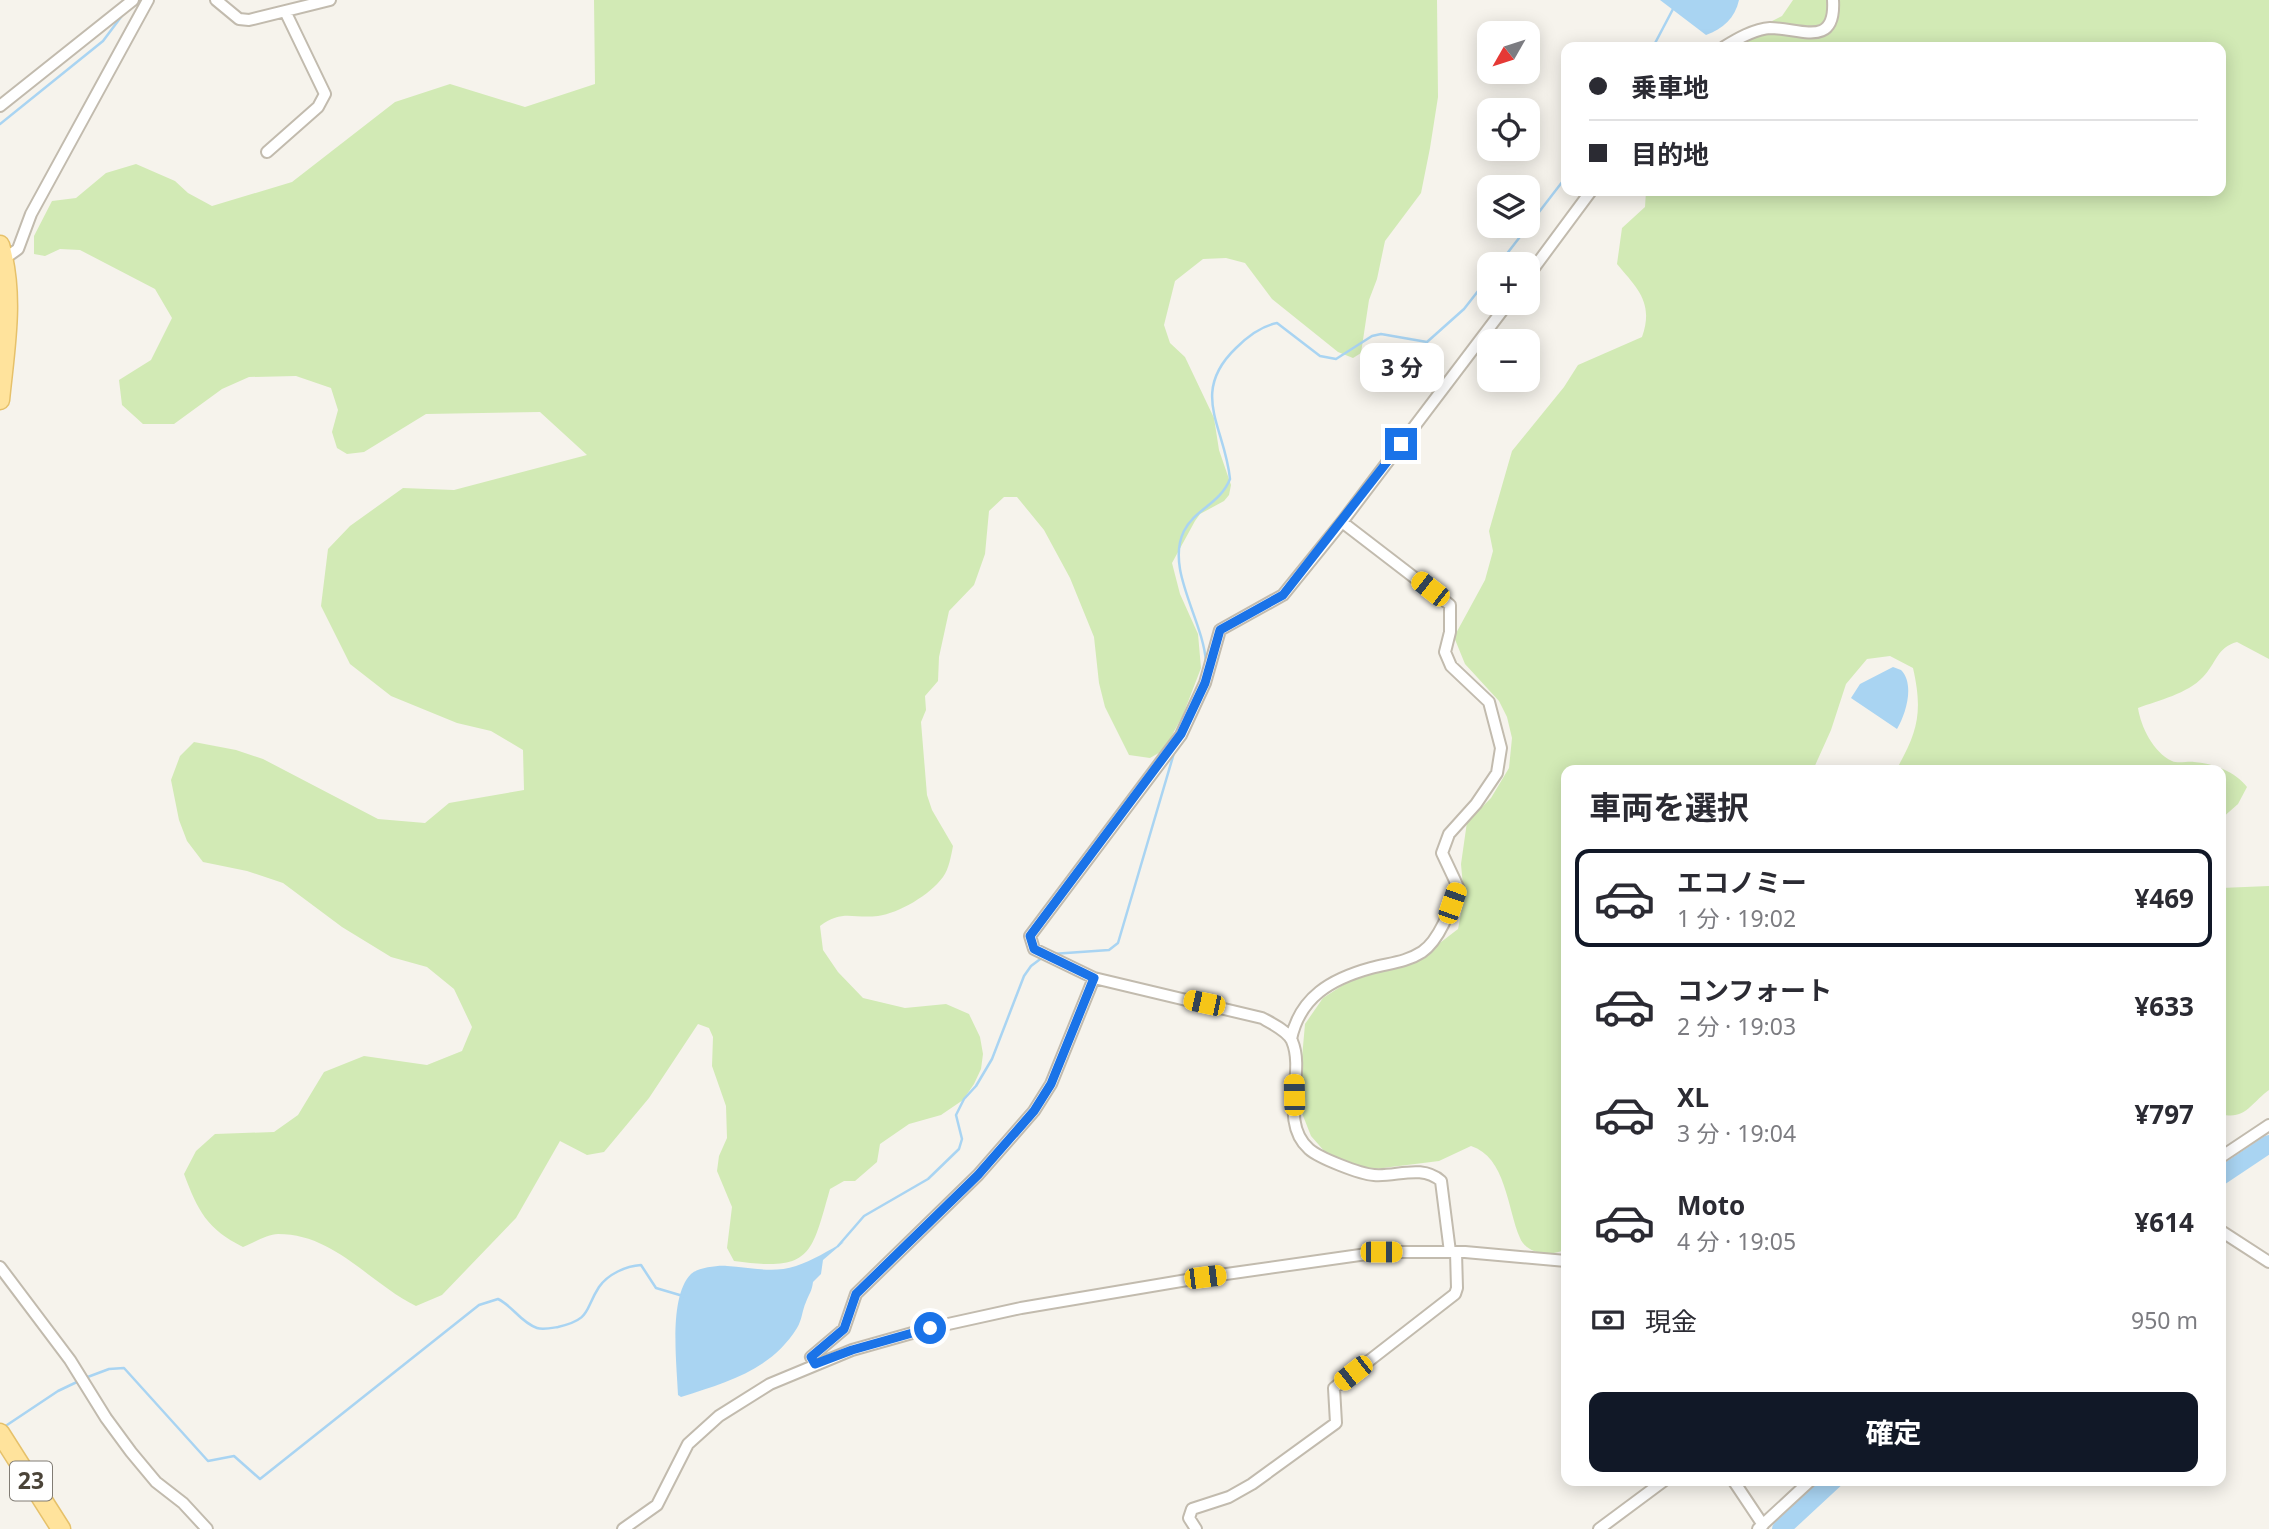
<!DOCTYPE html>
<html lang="ja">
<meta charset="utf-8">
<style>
:root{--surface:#fff;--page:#f7f7f7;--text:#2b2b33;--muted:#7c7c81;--line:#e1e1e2;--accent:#111827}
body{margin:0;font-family:"Noto Sans","Noto Sans JP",sans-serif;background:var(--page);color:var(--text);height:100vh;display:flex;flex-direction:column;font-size:26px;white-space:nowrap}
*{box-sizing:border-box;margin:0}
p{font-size:23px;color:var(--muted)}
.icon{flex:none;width:38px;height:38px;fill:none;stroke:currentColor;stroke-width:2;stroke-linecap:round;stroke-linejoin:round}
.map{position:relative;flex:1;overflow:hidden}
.drawer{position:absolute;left:1561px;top:765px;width:665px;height:721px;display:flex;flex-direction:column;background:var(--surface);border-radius:14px;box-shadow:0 4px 18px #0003}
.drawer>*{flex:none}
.banner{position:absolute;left:1561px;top:42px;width:665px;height:154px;border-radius:14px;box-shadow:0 4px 18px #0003;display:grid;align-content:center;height:154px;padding:0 28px;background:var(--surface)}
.needle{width:46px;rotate:231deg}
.tools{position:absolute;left:1477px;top:21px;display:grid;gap:14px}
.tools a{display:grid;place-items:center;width:63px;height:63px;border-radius:14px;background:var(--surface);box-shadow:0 4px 18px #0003;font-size:35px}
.end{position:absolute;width:32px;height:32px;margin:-16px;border:9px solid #1a73e8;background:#fff;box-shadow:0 0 0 4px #fff}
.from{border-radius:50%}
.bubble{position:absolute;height:49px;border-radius:14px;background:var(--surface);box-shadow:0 4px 18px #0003;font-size:23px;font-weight:700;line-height:49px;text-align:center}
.car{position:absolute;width:21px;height:42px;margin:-21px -10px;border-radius:9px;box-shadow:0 0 5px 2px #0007;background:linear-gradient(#f5c518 24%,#345 0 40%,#f5c518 0 76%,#345 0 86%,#f5c518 0)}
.banner b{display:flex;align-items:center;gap:24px;height:66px;font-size:26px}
.banner b+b{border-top:2px solid var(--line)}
.banner i{width:18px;height:18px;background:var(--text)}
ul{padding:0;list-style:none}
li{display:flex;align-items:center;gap:21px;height:98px;margin:0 14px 10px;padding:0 14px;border:4px solid transparent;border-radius:14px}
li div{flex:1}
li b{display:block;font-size:26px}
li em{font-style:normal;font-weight:700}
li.current{border-color:var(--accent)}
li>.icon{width:63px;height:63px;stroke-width:1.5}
h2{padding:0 28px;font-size:32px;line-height:84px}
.pay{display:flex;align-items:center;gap:18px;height:77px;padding:0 28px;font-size:26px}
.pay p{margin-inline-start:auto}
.cta{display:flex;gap:14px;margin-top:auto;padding:14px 28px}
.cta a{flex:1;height:80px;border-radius:14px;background:var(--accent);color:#fff;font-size:28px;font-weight:700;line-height:80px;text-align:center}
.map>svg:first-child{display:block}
.green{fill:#d2eab5}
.water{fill:#a9d4f2}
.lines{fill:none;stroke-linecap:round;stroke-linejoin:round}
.stream{stroke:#a9d4f2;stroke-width:2.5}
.river{stroke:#a9d4f2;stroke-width:18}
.street-casing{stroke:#c2bbae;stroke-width:14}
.primary-casing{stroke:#e6c16a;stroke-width:21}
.street{stroke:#fff;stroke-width:10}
.primary{stroke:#ffe39c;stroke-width:18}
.route{stroke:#1a73e8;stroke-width:9}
.labels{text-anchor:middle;stroke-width:7;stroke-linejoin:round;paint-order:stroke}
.shield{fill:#fff;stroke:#817c74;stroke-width:2}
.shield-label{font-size:23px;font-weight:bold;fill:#4b4439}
</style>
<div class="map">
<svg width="2269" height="1529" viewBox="0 0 2269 1529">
<rect width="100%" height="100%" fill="#f6f3ec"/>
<path class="green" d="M594,0H1437L1438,97L1430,148L1421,193L1385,241L1377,279L1369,300L1361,353L1353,358L1338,352L1272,299L1245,263L1226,258L1203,259L1175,281L1164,325L1170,343L1185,357L1214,418L1219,450L1231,485L1229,495L1224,501L1200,514L1195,521L1172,563L1180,594L1198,634L1201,668L1183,715L1164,750L1150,758L1129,755L1105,707L1099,683L1094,637L1070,578L1044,530L1017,497H1004L989,511L985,554L974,585L949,611L939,657L938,681L925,696L926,710L921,722L927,795L932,810L953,846C951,856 949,869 943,877C930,895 899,913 878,916C852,919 843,909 820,926L823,950L838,972L863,998L905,1008L946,1004L969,1014L980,1037L983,1054L981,1069L974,1084L963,1100L941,1115L909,1124L880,1144L877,1162L855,1181H844L830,1189C811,1255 812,1272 734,1261L727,1248L732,1207L717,1171L719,1156L727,1138L726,1106L712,1066L713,1037L709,1028L698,1024L649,1098L604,1152L587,1155L560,1141L516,1218L442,1295L416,1306C369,1283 335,1234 278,1234C268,1234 253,1243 243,1247C207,1229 198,1211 184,1174L196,1151L215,1134L274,1132L298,1115L324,1072L364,1056L427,1065L462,1051L472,1027L454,989L427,967L391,957L342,927L283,883L247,871L203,862L187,841L179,820L171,780L180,756L194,742L236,750L263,759L378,819L425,823L449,803L524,790L523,750L491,731L457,723L391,696L350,664L321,606L328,549L350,526L403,488L454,490L587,455L540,412L426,414L364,452L347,454L337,448L332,432L338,410L331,388L296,376L249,377L222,389L174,424H143L122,405L119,380L151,360L172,318L155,289L80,250L60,249L45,256L34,254V236L52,201L76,198L106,173L136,164L175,181L188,193L212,206L292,182L395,102L450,84L525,107L595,84Z
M1793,0H2269V659L2237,642C2217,647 2216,664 2203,677C2187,694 2159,700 2138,708C2141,727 2153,752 2172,761C2178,764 2188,761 2194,762C2213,763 2236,772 2247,787L2238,804L2221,819V770H1896C1918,732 1923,712 1913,668L1890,656L1867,659L1846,684L1831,730L1813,770H1566V1249C1552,1257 1527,1255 1520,1238C1507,1208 1506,1157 1471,1146L1439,1161L1375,1169L1353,1167L1333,1161L1311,1136L1298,1103L1305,1024L1323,998L1354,978L1397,968L1432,949L1458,929L1464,898L1461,864L1467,822L1491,798L1509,768L1512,738L1507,717L1499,701L1465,664L1454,637L1485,580L1493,551L1489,531L1512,451L1564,387L1578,365L1642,337C1654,303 1638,289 1617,264L1622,228L1645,207L1646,191H2221V47H1721L1782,16Z
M2269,886V1090C2252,1102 2245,1121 2221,1114V888Z"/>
<path class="water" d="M1660,0H1739C1735,18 1723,29 1706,35Z
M1893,667L1901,670C1915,684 1906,714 1897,729L1851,698L1860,684Z
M844,1242L823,1260L821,1274L813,1282C812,1291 809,1294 806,1302C802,1311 802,1320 797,1328C770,1371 727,1382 681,1397L678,1395C677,1365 668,1297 691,1274C697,1268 718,1265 727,1266C750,1267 772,1274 796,1266C812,1261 829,1250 844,1242Z"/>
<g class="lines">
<path class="stream" d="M1653,47L1673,9
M0,124L103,41L124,13
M1499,264L1566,177
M1206,662C1203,619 1165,569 1184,531C1195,509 1220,504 1230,479C1225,427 1189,393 1236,348C1248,336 1261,326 1277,323L1320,356L1336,359L1372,336L1381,334L1427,342L1464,309L1489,277
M1052,954L1109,950L1118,943L1174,753
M838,1246L864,1216L928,1179L959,1149L962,1139L956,1115L964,1099L976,1086L992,1059L1024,976L1031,966L1043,957
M85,1378L109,1369L124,1368L208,1461L234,1456L260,1479L479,1305L498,1299C513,1306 520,1322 537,1328C543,1330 552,1328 558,1327C592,1319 584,1310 599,1287C608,1274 626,1266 641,1265L656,1288L683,1296
M4,1427L58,1391L79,1381"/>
<path class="river" d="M2221,1176L2269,1144
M1781,1529L1834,1480"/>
<g class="street-casing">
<path id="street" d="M216,0L239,19L249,20L330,0
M1724,47C1737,39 1754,29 1770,28C1800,28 1836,49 1833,0
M0,106L133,0
M267,152L318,107L325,94L285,11
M4,259L18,249L31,214L148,0
M1528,276L1591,191
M1291,1039C1300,997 1331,979 1371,968C1388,963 1405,963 1422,952C1440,940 1451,907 1458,887L1442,853L1449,834L1476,804L1497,773L1501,748L1489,702L1451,666L1445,652L1450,632V605L1342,522
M2221,1157L2269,1125
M2221,1231L2269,1262
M1450,1252L1441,1181C1421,1164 1397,1177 1374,1175C1360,1174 1319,1158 1309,1149C1278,1121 1306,1073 1292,1041C1288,1031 1271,1023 1262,1018L1094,978L1034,949L1030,936L1181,735L1205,683L1220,630L1283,595L1342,522L1508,303
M0,1267L70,1360L106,1418L131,1452L156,1482L183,1503L207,1529
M815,1364L811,1357L844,1329L856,1294L978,1175L1034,1111L1051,1084L1094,978
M1733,1480L1763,1525
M623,1529L657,1505L688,1444L719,1416L770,1384L852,1350L930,1328L1021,1308L1205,1277L1381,1252H1465L1566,1261
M1196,1529L1189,1518L1192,1509L1229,1497L1252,1484L1336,1423L1334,1388L1455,1294L1457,1288L1456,1252
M1599,1529L1665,1480
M1758,1529L1811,1480"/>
</g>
<g class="primary-casing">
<path id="primary" d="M0,245C15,296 5,349 0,400
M0,1433L61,1529"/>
</g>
<use href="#street" class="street"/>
<use href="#primary" class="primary"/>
</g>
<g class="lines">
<path class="route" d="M930,1328L852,1350L815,1364L811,1357L844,1329L856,1294L978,1175L1034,1111L1051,1084L1094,978L1034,949L1030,936L1181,734L1205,683L1220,630L1283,595L1401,444"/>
</g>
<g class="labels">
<rect class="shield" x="10" y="1461.5" width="42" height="39" rx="5"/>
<g class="shield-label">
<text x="31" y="1489">23</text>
</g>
</g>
</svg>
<div class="tools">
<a><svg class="needle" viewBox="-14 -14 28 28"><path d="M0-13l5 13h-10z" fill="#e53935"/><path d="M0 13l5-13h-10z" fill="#7c7c81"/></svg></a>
<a><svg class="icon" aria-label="locate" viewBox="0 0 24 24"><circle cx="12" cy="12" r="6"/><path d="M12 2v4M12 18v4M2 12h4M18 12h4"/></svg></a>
<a><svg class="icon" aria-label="layers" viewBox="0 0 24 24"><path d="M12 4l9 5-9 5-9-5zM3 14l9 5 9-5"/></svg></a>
<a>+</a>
<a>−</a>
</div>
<i class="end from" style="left:930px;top:1328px"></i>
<i class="end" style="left:1401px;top:444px"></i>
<div class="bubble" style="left:1360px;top:343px;width:84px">3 分</div>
<i class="car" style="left:1430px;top:589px;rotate:308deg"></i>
<i class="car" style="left:1452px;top:903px;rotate:19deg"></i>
<i class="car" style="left:1204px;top:1003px;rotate:282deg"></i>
<i class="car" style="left:1294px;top:1095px;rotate:359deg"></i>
<i class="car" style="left:1381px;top:1252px;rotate:90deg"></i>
<i class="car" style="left:1205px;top:1277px;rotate:83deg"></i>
<i class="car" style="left:1353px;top:1373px;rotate:232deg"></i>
<div class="banner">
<b><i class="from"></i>乗車地</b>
<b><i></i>目的地</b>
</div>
<section class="drawer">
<h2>車両を選択</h2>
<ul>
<li class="current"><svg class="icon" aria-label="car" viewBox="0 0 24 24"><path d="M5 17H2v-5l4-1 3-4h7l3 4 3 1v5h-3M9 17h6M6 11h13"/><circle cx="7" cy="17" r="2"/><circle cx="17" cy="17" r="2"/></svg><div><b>エコノミー</b><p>1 分 · 19:02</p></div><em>¥469</em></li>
<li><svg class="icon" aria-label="car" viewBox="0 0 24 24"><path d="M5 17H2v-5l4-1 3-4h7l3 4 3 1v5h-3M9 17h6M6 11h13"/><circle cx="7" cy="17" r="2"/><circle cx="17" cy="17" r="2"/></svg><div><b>コンフォート</b><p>2 分 · 19:03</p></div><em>¥633</em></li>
<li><svg class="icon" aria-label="car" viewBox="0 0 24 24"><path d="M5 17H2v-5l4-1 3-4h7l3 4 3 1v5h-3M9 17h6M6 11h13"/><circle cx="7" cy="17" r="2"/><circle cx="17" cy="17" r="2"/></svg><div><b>XL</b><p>3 分 · 19:04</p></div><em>¥797</em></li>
<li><svg class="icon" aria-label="car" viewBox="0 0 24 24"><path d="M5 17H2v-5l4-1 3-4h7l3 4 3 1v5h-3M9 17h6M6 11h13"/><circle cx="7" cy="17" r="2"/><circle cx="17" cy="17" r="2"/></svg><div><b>Moto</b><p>4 分 · 19:05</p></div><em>¥614</em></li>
</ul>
<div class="pay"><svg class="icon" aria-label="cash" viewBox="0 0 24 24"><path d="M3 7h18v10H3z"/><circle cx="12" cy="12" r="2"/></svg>現金<p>950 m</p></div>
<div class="cta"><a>確定</a></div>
</section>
</div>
